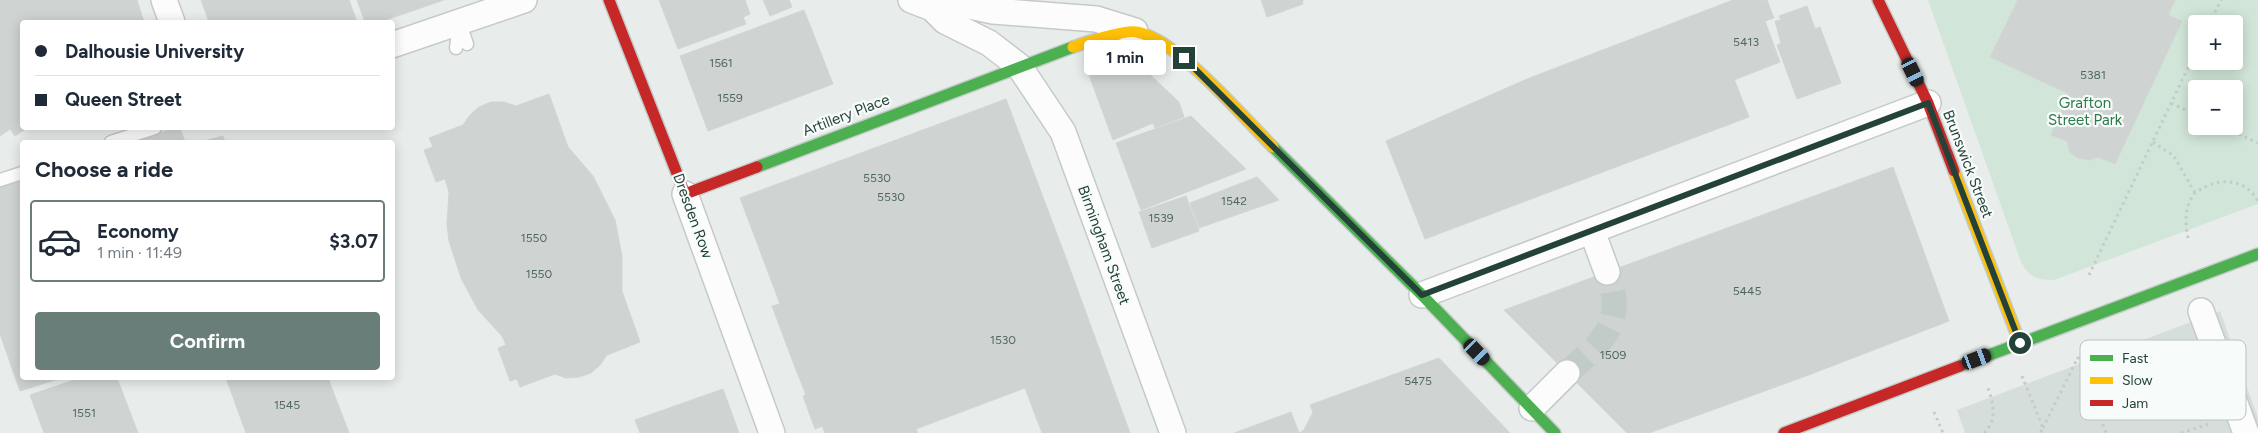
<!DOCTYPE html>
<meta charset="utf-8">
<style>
:root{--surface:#fff;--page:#f6f6f7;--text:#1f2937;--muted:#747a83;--line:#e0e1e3;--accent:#697e78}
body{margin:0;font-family:Figtree,sans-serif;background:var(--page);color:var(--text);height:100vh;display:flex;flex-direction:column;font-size:19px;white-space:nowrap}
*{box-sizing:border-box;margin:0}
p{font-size:16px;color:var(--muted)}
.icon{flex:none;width:28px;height:28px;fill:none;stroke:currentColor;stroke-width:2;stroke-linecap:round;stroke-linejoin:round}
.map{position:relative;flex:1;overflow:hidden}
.panel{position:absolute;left:20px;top:140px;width:375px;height:240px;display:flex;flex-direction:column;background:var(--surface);border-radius:5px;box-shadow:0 2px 12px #0003}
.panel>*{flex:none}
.top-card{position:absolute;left:20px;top:20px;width:375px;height:110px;border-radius:5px;box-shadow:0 2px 12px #0003;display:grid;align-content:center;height:110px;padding:0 15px;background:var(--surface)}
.tools{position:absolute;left:2188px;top:15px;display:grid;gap:10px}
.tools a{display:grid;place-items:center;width:55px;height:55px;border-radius:5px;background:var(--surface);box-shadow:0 2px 12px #0003;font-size:25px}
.end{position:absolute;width:22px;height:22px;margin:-11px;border:6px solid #24423a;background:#fff;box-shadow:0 0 0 2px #fff}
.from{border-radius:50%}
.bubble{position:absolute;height:35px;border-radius:5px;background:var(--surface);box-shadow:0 2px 12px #0003;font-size:16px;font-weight:700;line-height:35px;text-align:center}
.car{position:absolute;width:15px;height:30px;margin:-15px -8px;border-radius:6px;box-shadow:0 0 4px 1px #0007;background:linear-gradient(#222 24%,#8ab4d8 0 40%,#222 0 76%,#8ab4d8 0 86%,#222 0)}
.top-card b{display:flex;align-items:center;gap:18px;height:48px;font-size:19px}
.top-card b+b{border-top:1px solid var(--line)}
.top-card i{width:12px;height:12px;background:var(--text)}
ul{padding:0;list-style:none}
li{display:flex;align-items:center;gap:15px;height:82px;margin:0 10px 8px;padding:0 5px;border:2px solid transparent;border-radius:5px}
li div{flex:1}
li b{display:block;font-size:19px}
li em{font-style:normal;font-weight:700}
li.selected{border-color:var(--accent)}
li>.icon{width:45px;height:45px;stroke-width:1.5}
h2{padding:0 15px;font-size:22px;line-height:60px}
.button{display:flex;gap:10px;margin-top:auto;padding:10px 15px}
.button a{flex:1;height:58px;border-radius:5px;background:var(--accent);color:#fff;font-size:20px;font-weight:700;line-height:58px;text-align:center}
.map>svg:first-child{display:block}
.built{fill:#d6dedb}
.green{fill:#d1e6d8;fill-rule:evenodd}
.building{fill:#cfd4d2;stroke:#d1d6d4}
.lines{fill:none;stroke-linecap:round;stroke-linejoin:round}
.street-tunnel{stroke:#c1cbc8;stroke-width:25;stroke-dasharray:25 12;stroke-linecap:butt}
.lane-casing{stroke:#c5cac8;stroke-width:15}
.street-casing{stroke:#c5cac8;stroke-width:28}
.fast-casing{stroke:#c3cbc8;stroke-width:14}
.slow-casing{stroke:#c3cbc8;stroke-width:14}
.jam-casing{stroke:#c3cbc8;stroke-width:14}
.path{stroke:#c3ccca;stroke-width:3;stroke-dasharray:2.5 4;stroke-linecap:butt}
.lane{stroke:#fcfcfc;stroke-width:12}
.street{stroke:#fcfcfc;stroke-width:25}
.fast{stroke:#4caf50;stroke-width:11}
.slow{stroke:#ffc107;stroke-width:11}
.jam{stroke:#c62828;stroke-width:11}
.route{stroke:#24423a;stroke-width:6}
.labels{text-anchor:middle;stroke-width:4.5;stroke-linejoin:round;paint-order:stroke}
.number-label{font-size:12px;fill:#506761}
.park-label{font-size:15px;fill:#2d7a4b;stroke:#f7fbf9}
.street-label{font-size:15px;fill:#24423a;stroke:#f7fbf9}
.key{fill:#f7fbf9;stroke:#b8c4c0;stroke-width:1}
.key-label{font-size:14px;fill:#24423a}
</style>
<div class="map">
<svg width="2258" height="433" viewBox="0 0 2258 433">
<rect width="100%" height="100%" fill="#e8edeb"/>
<path class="built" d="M2220,311L2258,418V433H1965L1957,410Z"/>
<path class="green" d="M1928,0H2258V204L2054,280C2037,280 2030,278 2021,262ZM2196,24H2234V61H2196ZM2196,89H2234V126H2196Z"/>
<path class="building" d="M0,0H137L144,22H22V128H27L15,136L10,129L0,136Z
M201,0H349L357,22H209Z
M357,0H444L380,22H365Z
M659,0H745L750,14L743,17L746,24L678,49Z
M763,0H789L792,7L770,16Z
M1261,0H1304L1302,1L1303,4L1267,17Z
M1733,0H1767L1774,18L1765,21L1780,62L1734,80L1707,10Z
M2018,0H2175L2168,15L2182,21L2115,164L2098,157L2089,160L2078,158L2070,152L2067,141L2051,135L2069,94L1990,57Z
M1807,6L1815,29L1820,27L1841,83L1797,99L1777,45L1781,43L1775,21L1781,20L1779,16Z
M804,10L833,84L708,131L680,56Z
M1707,10L1749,117L1425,239L1386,141L1527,79Z
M1122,64L1132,65L1145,70L1179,102L1184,117L1155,128L1153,123L1113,140L1089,75Z
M549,94L568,147L593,176L615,220L622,256V291L640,342L607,355L600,365L591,373L579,377L566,378L555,374L520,387L517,379L510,381L498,348L506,345L502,336L478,310L461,278L449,241L447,224L449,192L445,179L436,182L424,150L433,147L429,138L463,125L470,115L479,107L491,102H504L516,106Z
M1006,99L1043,197L777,296L740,198Z
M1191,116L1246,169L1141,210L1116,143Z
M175,128H180L185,142H115V141L133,142Z
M223,136L225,142H200Z
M1893,167L1949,321L1806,376L1649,433H1627L1504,310Z
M19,175H22V378H61L20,391L0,334V181L17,182Z
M1257,177L1279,200L1199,228L1190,203Z
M1186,196L1199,231L1152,248L1139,212Z
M1043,197L1066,258L984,289L992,310L886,349L878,330L793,362L772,306L780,304L777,296Z
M1066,258L1130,433H1042L1025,388L916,429L918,433H825L822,426L815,429L803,396L806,395L793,362L878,330L886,349L992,310L984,289Z
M1439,358L1510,433H1234L1291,412L1299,433L1304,430L1313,412L1310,405Z
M80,378H117L138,433H44L30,395Z
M226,378H328L349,433H246Z
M723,389L739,433H640L635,420Z"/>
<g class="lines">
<path class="street-tunnel" d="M1567,373C1603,341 1627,323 1607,272"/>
<g class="lane-casing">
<path id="lane" d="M460,24L467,44
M456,48L459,22
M111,142L155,128
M0,180L22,173"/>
</g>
<g class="street-casing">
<path id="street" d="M164,0L172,22
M911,0L932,8L945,21L989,43L1019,66L1063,132L1173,433
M932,8L951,2L993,11L1096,19L1135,31
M392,45L524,0
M685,194L772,433
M1592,231L1607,272
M1422,295L1928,103
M2201,311L2246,433
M1532,408L1567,373"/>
</g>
<g class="fast-casing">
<path id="fast" d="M1273,147L1422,295L1555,433
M757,167L1073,47
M1960,366L2258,254"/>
</g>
<g class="slow-casing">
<path id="slow" d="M1073,47C1084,43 1127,29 1137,32C1179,41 1241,115 1273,147
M1954,171L2020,343"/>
</g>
<g class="jam-casing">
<path id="jam" d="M609,0L685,194L757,167
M1878,0L1928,103L1954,171
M1784,433L1960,366"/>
</g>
<path class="path" d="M2209,24L2221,0
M2171,103L2196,115
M2221,126L2258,143
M2153,142L2174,156L2195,193
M2188,238C2185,224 2184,205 2195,193C2197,191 2202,189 2205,187C2225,177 2247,181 2258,201
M2089,275L2196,51
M2078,357L2106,433
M2022,376L2043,428L2040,433
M1934,412L1943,433
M2043,428L2078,357
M1984,433C1997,420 1994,405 1988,388
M2181,433L2212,423"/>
<use href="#lane" class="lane"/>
<use href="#street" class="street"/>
<use href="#fast" class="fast"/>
<use href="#slow" class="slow"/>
<use href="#jam" class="jam"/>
</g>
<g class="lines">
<path class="route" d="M1184,58L1422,295L1928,103L2020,343"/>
</g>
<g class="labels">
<g class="number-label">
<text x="1746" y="46">5413</text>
<text x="721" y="67">1561</text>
<text x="2093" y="79">5381</text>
<text x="730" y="102">1559</text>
<text x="877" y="182">5530</text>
<text x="891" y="201">5530</text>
<text x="1234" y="205">1542</text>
<text x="1161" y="222">1539</text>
<text x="534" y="242">1550</text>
<text x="539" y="278">1550</text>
<text x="1747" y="295">5445</text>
<text x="1003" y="344">1530</text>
<text x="1613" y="359">1509</text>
<text x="1418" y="385">5475</text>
<text x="287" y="409">1545</text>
<text x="84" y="417">1551</text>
</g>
<g class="park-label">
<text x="2085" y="108">Grafton<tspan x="2085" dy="17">Street Park</tspan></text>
</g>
<g class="street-label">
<text transform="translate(846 115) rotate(-21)" y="5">Artillery Place</text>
<text transform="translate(1968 164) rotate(69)" y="5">Brunswick Street</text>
<text transform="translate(693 216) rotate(70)" y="5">Dresden Row</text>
<text transform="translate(1104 245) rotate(70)" y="5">Birmingham Street</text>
</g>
</g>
<rect x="2080" y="340" width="166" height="80" rx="8" class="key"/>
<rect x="2090" y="355" width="23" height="6" fill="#4caf50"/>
<rect x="2090" y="377" width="23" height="7" fill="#ffc107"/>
<rect x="2090" y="400" width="23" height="6" fill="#c62828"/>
<g class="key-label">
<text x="2122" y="363">Fast</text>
<text x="2122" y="385">Slow</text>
<text x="2122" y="408">Jam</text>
</g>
</svg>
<div class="tools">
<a>+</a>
<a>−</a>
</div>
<i class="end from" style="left:2020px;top:343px"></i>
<i class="end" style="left:1184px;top:58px"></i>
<div class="bubble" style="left:1084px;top:40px;width:82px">1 min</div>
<i class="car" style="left:1913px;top:72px;rotate:154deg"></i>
<i class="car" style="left:1477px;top:352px;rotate:136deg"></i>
<i class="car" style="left:1977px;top:359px;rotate:69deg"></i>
<div class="top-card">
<b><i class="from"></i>Dalhousie University</b>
<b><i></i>Queen Street</b>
</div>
<section class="panel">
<h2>Choose a ride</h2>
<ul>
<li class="selected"><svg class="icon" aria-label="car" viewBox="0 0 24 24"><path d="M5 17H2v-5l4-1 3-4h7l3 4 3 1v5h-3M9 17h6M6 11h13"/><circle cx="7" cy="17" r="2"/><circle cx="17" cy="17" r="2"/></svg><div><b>Economy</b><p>1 min · 11:49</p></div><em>$3.07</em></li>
</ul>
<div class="button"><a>Confirm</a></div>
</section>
</div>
